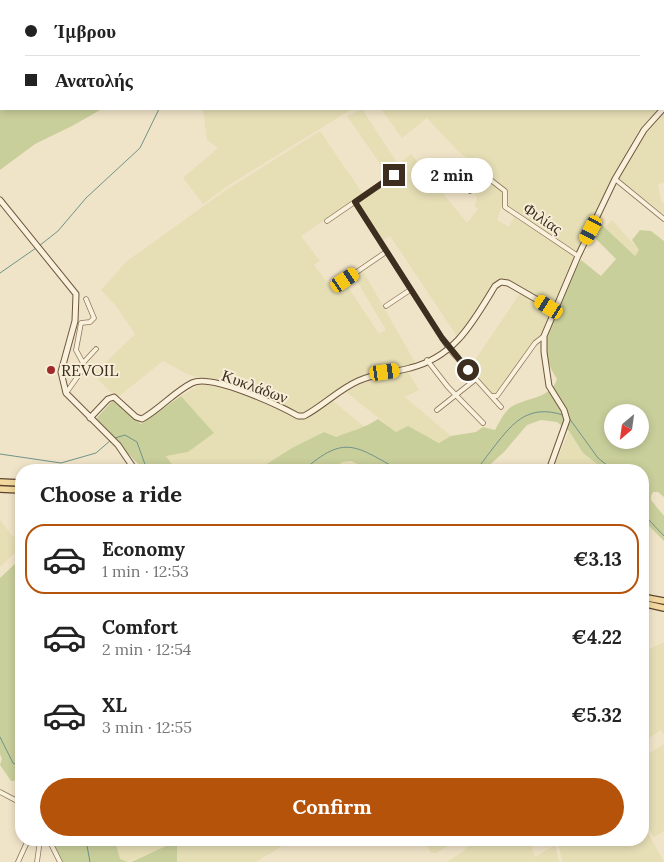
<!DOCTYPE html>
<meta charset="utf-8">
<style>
:root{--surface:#fff;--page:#f6f6f6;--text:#222;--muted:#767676;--line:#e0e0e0;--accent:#b45309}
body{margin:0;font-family:Lora,serif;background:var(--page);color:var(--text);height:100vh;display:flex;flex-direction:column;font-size:19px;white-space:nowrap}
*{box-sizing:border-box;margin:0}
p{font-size:16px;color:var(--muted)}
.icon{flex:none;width:28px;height:28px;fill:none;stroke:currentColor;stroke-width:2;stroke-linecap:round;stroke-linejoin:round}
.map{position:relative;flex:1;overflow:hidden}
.side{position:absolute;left:15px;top:464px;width:634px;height:382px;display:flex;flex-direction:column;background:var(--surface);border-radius:20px;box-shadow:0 2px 8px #0003}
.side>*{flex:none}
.banner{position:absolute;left:0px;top:0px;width:665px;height:110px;box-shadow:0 2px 8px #0003;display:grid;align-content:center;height:110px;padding:0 25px;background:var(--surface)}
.needle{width:32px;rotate:209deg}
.tools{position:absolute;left:604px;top:404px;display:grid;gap:10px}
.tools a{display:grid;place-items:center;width:45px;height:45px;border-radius:50%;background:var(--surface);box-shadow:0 2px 8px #0003;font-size:25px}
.end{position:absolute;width:22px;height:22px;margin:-11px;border:6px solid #3d2e20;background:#fff;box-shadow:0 0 0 2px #fff}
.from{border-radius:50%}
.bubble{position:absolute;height:35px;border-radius:18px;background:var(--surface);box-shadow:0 2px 8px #0003;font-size:16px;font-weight:700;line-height:35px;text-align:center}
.car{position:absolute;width:15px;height:30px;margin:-15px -8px;border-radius:6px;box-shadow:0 0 4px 1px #0007;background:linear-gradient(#f5c518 24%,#345 0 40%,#f5c518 0 76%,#345 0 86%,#f5c518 0)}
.banner b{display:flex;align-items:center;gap:18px;height:48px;font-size:19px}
.banner b+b{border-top:1px solid var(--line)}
.banner i{width:12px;height:12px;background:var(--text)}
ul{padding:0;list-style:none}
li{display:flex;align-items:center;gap:15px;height:70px;margin:0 10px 8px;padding:0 15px;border:2px solid transparent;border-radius:20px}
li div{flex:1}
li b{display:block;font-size:19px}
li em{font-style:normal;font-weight:700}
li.selected{border-color:var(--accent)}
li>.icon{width:45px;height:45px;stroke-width:1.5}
h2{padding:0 25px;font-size:22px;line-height:60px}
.primary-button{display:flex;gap:10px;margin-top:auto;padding:10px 25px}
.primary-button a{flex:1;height:58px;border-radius:30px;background:var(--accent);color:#fff;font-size:20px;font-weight:700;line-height:58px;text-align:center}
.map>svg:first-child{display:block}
.farmland{fill:#e6deb5}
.green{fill:#c9cf9b;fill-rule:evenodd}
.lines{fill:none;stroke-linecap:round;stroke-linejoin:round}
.stream{stroke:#6f938a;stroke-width:1}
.street-casing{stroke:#8d765c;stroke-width:5.5}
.secondary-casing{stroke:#6f573f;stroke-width:7}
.primary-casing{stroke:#5b4430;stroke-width:8}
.street{stroke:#faf1dc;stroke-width:4}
.secondary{stroke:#faf1dc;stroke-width:5}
.primary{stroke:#f3d9a0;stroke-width:5.5}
.route{stroke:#3d2e20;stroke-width:6}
.poi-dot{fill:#9e2a2b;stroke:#f7eed8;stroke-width:2}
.labels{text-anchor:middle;stroke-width:4;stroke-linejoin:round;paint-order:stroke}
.street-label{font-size:16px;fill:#3d2e20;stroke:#f7eed8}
.poi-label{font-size:16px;fill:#3d2e20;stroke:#f7eed8;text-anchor:start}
</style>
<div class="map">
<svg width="664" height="862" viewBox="0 0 664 862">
<rect width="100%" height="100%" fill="#f0e4c8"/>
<path class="farmland" d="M307,0H584L306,1Z
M588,0H664V49V1Z
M203,109H352L229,185L203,204L183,178L218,148L207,140Z
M362,109L398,164L411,154L467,223L478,209L474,206L477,200L476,195L462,175L463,170L469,165L503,192L505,196L497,220L509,227L514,217L575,257L554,307L513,283L499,279L459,339L390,236L382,241L357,203L392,181L347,116Z
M381,109H659L639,130L629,148L576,254L508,207L509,193L458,151L427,118L402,138Z
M664,112V183L658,184L661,200L664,204V214L619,179L646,131Z
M320,131L363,194L301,236L320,261L314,265L336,294L348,287L379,334L386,330L354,276L363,271L416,364L370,375L302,416L278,404L187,374L163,361L118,397L114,395L93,375L135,334L116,306L101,290L127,261L148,246L226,190Z
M457,158L462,163L458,175L447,178L443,186L438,183L442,174Z
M612,220L639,250L635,256L605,227Z
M521,292L553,312L540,335L497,395L490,392L469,369Z
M407,371L419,390L405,397L451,436L442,443L421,435L396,432L346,392L366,381Z
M201,384L222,388L252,398L300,419L309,418L333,401L366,428L335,437L324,432L292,448L257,470H176L166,456L188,452L214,433L181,396Z
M569,431L583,453L605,470H553Z
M351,461L371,470H329L343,462Z
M0,520L13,537L21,530V547L0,567Z
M664,642V735L661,730L643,742V652Z
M664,744V831L654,837L643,820V757Z
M643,824L664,862H562L559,845L564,840H642Z
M115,840H292L256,862H177V842L127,862L120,859Z
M424,840H458L436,853H431Z
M474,840H540L531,847L535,857L555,845L559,862H446L463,852Z"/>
<path class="green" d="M0,0H217V1H1V109H102L72,126L35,144L0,170Z
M601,224L635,256L639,250L632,240L640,230L651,231L664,241V497L658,492H653L651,496V500L664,516V541L643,520L642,470H605L583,453L569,431L557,422L541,420L527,425L504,452L484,470H371L351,461L343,462L329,470H257L292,448L324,432L336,437C351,431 365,428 378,419L396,432L408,426L439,443L451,436L476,432L483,427L495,430C499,423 504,412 511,407C527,397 551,399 557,379C549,367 544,354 546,339C549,319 570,278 581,260L601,276L616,259L592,235ZM612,412H640V440H612Z
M181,396L214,433L188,452L166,456L176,470H144L95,420L112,401H117L141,424Z
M19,560L17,590L21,593V780L11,781L0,765L2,759L0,754V578Z
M55,840H115L120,859L127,862H62L52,842Z
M177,841V862H131Z"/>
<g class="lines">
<path class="stream" d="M289,1L291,0
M39,246L58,231L86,198L140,148L159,109
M0,273L36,248
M569,418L598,458L613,470
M115,438L125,435L137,442L147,470
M0,454L61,463L96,453L111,440
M304,470C345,433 357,447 399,470
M475,470C481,466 485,458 490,452C511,425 526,403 563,415
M642,503L648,519L664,536
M0,737L13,763L21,767
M86,840L90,862"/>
<g class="street-casing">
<path id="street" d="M12,0L13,1
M41,0L42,1
M0,38L1,40
M0,75L1,76
M615,179L664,219
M470,191L459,174L463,163L466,161L505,191V207L578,256
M355,202L449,349L501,407
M327,221L394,175
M345,280L386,252
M386,306L410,290
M427,360L448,387L483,423
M83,363L96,349
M66,393L81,372L83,363L76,350L81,323L90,322L94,318L86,299
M492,396H497L535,343L544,336
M437,410L476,379
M0,792L21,803
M49,840L60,862
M18,862L28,840
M37,862L40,840"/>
</g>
<g class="secondary-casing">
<path id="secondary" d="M0,200L76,294L75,321L61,372L66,393L118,445L135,470
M90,418L108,399L114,397L136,417L142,419C160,409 174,392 192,383C211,373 280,406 298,416H304C323,406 338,390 358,381C375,373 392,373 410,368C455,357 473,322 495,286L501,282L508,283L555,310
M549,470L567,420L564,410L549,386L544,352V336L578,256L615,179L644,130L663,109"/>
</g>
<g class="primary-casing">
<path id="primary" d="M0,482L21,483
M0,489L21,490
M642,597L664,601
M642,603L664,608"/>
</g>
<use href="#street" class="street"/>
<use href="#secondary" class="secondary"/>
<use href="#primary" class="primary"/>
</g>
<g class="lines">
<path class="route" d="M394,175L355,202L442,338L468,370"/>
</g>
<circle class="poi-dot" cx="51" cy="370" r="5"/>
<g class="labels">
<g class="street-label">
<text transform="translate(543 218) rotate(34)" y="6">Φιλίας</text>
<text transform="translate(255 386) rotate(20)" y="6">Κυκλάδων</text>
</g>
<g class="poi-label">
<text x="61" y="376">REVOIL</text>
</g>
</g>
</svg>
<div class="tools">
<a><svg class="needle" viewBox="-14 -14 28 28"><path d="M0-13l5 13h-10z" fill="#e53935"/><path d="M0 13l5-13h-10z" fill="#767676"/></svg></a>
</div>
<i class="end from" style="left:468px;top:370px"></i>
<i class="end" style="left:394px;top:175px"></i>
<div class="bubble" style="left:411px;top:158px;width:82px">2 min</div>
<i class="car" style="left:591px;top:230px;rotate:208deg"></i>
<i class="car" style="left:345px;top:280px;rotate:56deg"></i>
<i class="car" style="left:549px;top:307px;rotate:302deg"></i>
<i class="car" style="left:385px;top:372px;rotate:82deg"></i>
<div class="banner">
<b><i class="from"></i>Ίμβρου</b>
<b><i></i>Ανατολής</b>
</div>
<section class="side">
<h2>Choose a ride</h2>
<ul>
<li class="selected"><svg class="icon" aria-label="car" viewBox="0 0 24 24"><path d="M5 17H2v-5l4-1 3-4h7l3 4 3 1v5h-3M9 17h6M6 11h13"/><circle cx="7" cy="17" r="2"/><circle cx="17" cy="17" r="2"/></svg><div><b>Economy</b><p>1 min · 12:53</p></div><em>€3.13</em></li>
<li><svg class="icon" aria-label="car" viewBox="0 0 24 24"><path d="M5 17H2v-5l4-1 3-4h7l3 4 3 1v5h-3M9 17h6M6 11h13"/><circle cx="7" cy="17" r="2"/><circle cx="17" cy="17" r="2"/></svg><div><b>Comfort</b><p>2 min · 12:54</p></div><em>€4.22</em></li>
<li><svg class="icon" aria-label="car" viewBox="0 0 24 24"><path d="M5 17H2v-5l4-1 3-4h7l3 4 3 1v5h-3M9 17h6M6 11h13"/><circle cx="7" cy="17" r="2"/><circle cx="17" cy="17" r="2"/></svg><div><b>XL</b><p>3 min · 12:55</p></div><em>€5.32</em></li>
</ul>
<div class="primary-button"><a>Confirm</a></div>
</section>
</div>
